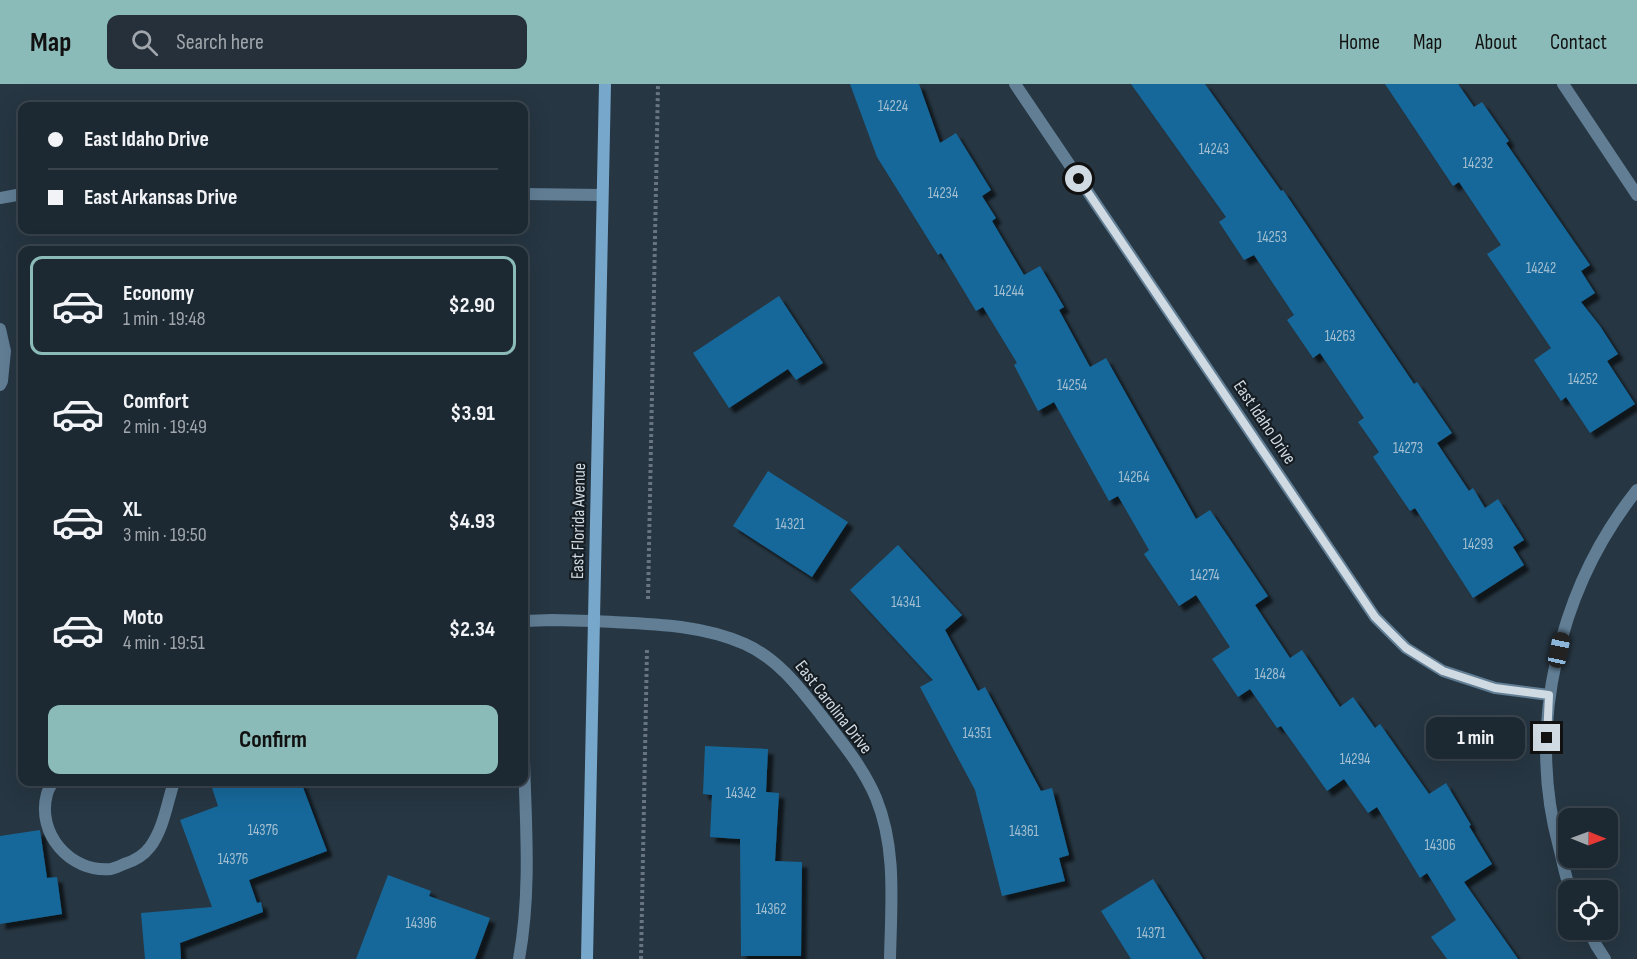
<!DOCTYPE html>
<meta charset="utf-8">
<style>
:root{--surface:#1c2832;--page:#25303a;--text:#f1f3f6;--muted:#a0a6ac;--line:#3a444d;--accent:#8bbbb9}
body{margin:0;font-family:"Sofia Sans Condensed",sans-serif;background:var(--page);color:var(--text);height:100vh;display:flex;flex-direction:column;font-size:22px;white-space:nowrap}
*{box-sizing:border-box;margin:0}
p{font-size:20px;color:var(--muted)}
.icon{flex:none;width:33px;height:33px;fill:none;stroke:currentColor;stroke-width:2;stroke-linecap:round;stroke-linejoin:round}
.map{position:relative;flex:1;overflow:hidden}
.panel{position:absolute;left:18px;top:162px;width:510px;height:540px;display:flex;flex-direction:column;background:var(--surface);border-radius:12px;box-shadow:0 6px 24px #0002,0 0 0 2px var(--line)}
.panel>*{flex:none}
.top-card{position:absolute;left:18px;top:18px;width:510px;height:132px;border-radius:12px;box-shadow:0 6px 24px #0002,0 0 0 2px var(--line);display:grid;align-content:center;height:132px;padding:0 30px;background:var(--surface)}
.needle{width:39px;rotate:91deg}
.buttons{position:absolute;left:1558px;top:724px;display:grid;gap:12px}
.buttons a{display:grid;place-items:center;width:60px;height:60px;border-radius:12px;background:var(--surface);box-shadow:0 6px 24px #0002,0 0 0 2px var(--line);font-size:30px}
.end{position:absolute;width:27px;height:27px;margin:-14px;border:8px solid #d0dae2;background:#111;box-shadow:0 0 0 3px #111}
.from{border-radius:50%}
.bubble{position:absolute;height:42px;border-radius:12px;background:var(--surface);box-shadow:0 6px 24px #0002,0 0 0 2px var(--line);font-size:20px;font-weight:700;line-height:42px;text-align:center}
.car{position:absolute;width:18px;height:36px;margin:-18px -9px;border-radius:8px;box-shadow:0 0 4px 2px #0007;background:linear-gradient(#222 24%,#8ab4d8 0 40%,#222 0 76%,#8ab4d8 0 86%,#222 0)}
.top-card b{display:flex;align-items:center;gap:21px;height:57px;font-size:22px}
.top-card b+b{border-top:2px solid var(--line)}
.top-card i{width:15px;height:15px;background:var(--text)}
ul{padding:10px 0 0;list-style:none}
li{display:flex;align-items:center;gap:18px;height:99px;margin:0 12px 9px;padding:0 18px;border:3px solid transparent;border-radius:12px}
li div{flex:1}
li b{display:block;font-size:22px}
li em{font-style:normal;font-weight:700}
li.selected{border-color:var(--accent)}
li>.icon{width:54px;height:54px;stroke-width:1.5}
.action{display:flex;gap:12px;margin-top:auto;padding:12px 30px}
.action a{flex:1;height:69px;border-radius:12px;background:var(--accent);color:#111;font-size:24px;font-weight:700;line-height:69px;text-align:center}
header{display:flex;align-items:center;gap:36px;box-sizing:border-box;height:84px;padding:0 30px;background:var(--accent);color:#111}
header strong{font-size:28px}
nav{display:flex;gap:33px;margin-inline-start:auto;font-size:21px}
.search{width:420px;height:54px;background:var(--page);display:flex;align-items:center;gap:15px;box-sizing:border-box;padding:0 21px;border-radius:12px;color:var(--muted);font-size:22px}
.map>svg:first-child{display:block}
.building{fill:#18689a;filter:url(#shadow)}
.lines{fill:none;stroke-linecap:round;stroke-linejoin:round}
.path{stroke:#687580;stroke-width:4;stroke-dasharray:3 3;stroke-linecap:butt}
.lane{stroke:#617e95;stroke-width:12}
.street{stroke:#617e95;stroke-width:12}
.secondary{stroke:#78a7cc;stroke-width:12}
.route{stroke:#d0dae2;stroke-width:8}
.labels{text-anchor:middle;stroke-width:4.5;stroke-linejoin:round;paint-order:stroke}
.number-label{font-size:15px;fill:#a2bed0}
.street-label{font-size:18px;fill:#d0dae2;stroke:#151c22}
</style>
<header>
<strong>Map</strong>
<div class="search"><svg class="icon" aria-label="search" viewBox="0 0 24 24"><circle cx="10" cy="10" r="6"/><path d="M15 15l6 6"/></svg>Search here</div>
<nav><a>Home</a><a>Map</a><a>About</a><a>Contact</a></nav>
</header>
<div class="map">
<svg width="1637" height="875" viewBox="0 0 1637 875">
<defs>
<filter id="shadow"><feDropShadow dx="5.5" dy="5.5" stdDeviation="1.5" flood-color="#0009"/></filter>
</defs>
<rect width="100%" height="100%" fill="#263642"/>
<path class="building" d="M850,0H919L940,59L956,49L991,106L982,112L996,134L992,137L1024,191L1040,182L1064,223L1059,226L1090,283L1106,274L1196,435L1210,426L1268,512L1255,521L1290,574L1302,566L1340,623L1353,613L1375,644L1380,640L1429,710L1446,699L1471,741L1469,742L1492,780L1464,798L1518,875H1447L1431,853L1456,836L1427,789L1420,794L1377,723L1368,729L1344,695L1327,707L1281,642L1277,644L1250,605L1238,613L1212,575L1230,563L1196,511L1179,522L1144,470L1149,466L1118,412L1109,417L1054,318L1038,327L1014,281L1017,279L983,223L976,227L941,169L938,171L877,73Z
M1131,0H1205L1281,107L1283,106L1414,300L1417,298L1452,349L1437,359L1469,407L1473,404L1485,424L1498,415L1524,456L1513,463L1524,481L1473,514L1415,424L1410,427L1373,373L1379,368L1358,338L1364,334L1320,269L1313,274L1287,236L1294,231L1254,171L1244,176L1219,138L1226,133Z
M1385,0H1458L1474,23L1482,18L1509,57L1506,59L1590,181L1581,187L1595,209L1581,218L1600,242L1618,270L1607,277L1635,320L1590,349L1566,313L1561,317L1534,276L1551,264L1487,170L1501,161L1459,98L1453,102Z
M779,212L823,279L796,296L788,285L729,324L693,269Z
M768,387L848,438L812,493L733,442Z
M898,461L962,531L945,546L978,607L985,603L1041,707L1052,704L1069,771L1059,774L1065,797L1002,812L975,706L920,603L933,596L850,506Z
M705,662L768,665L766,708L779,709L775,777L802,778L801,872H741L740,755L710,753L712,711L703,710Z
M210,698H301L327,767L249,796L257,819L261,818L263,828L180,859L181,875H145L141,829L212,823L180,736L218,722Z
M40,746L47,794L57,793L62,830L0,840V752Z
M388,791L431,807L429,812L490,834L475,875H356Z
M1153,795L1203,875H1131L1101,827Z"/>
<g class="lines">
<path class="path" d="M648,515L658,0
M641,875L647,565"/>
<path class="lane" d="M524,537L552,536L593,537
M53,698C51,701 48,706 47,710C36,749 70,789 111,785C115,784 120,782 124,780C134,777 144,771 150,763C164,744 167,719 174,698
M519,875C531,809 526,744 524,677"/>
<path class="street" d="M1015,0L1375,533L1406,564L1443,587L1495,604L1549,611
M1563,0L1637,111
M524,110L602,111
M0,114L22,110
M0,245L5,267L2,297L0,301
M593,537C644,540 698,539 745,560C778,575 799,603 821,631C841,657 863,683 876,714C897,765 891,821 890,875
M1571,807C1565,793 1563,778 1559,763C1526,642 1559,504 1637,406
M1589,846L1596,861L1605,875"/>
<path class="secondary" d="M587,875L605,0"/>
</g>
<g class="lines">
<path class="route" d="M1079,95L1375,533L1406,564L1443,587L1495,604L1549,611L1547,654"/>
</g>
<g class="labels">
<g class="number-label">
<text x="893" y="27">14224</text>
<text x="1214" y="70">14243</text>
<text x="1478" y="84">14232</text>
<text x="943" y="114">14234</text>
<text x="1272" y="158">14253</text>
<text x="1541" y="189">14242</text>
<text x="1009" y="212">14244</text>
<text x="1340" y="257">14263</text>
<text x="1583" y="300">14252</text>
<text x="1072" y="306">14254</text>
<text x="1408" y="369">14273</text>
<text x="1134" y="398">14264</text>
<text x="790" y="445">14321</text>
<text x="1478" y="465">14293</text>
<text x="1205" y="496">14274</text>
<text x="906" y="523">14341</text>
<text x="1270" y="595">14284</text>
<text x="977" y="654">14351</text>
<text x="1355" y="680">14294</text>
<text x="741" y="714">14342</text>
<text x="263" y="751">14376</text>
<text x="1024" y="752">14361</text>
<text x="1440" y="766">14306</text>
<text x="233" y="780">14376</text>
<text x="771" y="830">14362</text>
<text x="421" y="844">14396</text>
<text x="1151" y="854">14371</text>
</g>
<g class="street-label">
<text transform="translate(1265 338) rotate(56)" y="6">East Idaho Drive</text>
<text transform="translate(578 437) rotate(-89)" y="6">East Florida Avenue</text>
<text transform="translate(834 623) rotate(52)" y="6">East Carolina Drive</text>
</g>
</g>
</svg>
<div class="buttons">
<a><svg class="needle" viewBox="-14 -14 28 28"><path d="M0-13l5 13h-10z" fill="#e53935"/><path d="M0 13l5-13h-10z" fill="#a0a6ac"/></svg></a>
<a><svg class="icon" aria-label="locate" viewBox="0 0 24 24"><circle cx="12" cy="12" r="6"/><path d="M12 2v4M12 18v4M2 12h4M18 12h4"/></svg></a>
</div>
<i class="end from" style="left:1079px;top:95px"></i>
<i class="end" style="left:1547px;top:654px"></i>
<div class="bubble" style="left:1426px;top:633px;width:99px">1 min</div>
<i class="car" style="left:1559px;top:566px;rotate:12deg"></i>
<div class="top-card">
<b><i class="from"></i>East Idaho Drive</b>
<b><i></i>East Arkansas Drive</b>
</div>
<section class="panel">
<ul>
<li class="selected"><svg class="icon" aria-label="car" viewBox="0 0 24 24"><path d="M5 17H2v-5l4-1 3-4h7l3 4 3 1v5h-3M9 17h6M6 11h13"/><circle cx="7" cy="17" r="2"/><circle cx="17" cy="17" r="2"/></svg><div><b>Economy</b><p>1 min · 19:48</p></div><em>$2.90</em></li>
<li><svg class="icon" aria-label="car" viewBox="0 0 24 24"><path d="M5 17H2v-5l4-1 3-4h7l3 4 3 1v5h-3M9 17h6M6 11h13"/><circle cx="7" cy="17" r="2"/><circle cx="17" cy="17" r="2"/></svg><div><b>Comfort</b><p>2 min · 19:49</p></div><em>$3.91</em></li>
<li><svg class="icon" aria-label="car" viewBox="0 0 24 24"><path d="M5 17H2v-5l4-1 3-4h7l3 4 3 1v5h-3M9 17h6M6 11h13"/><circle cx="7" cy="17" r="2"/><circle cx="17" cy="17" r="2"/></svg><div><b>XL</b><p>3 min · 19:50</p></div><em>$4.93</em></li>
<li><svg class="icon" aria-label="car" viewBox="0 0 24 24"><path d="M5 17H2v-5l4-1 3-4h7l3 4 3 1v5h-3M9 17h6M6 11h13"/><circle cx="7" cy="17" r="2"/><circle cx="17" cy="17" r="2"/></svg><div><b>Moto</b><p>4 min · 19:51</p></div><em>$2.34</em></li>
</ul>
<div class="action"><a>Confirm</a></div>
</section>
</div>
